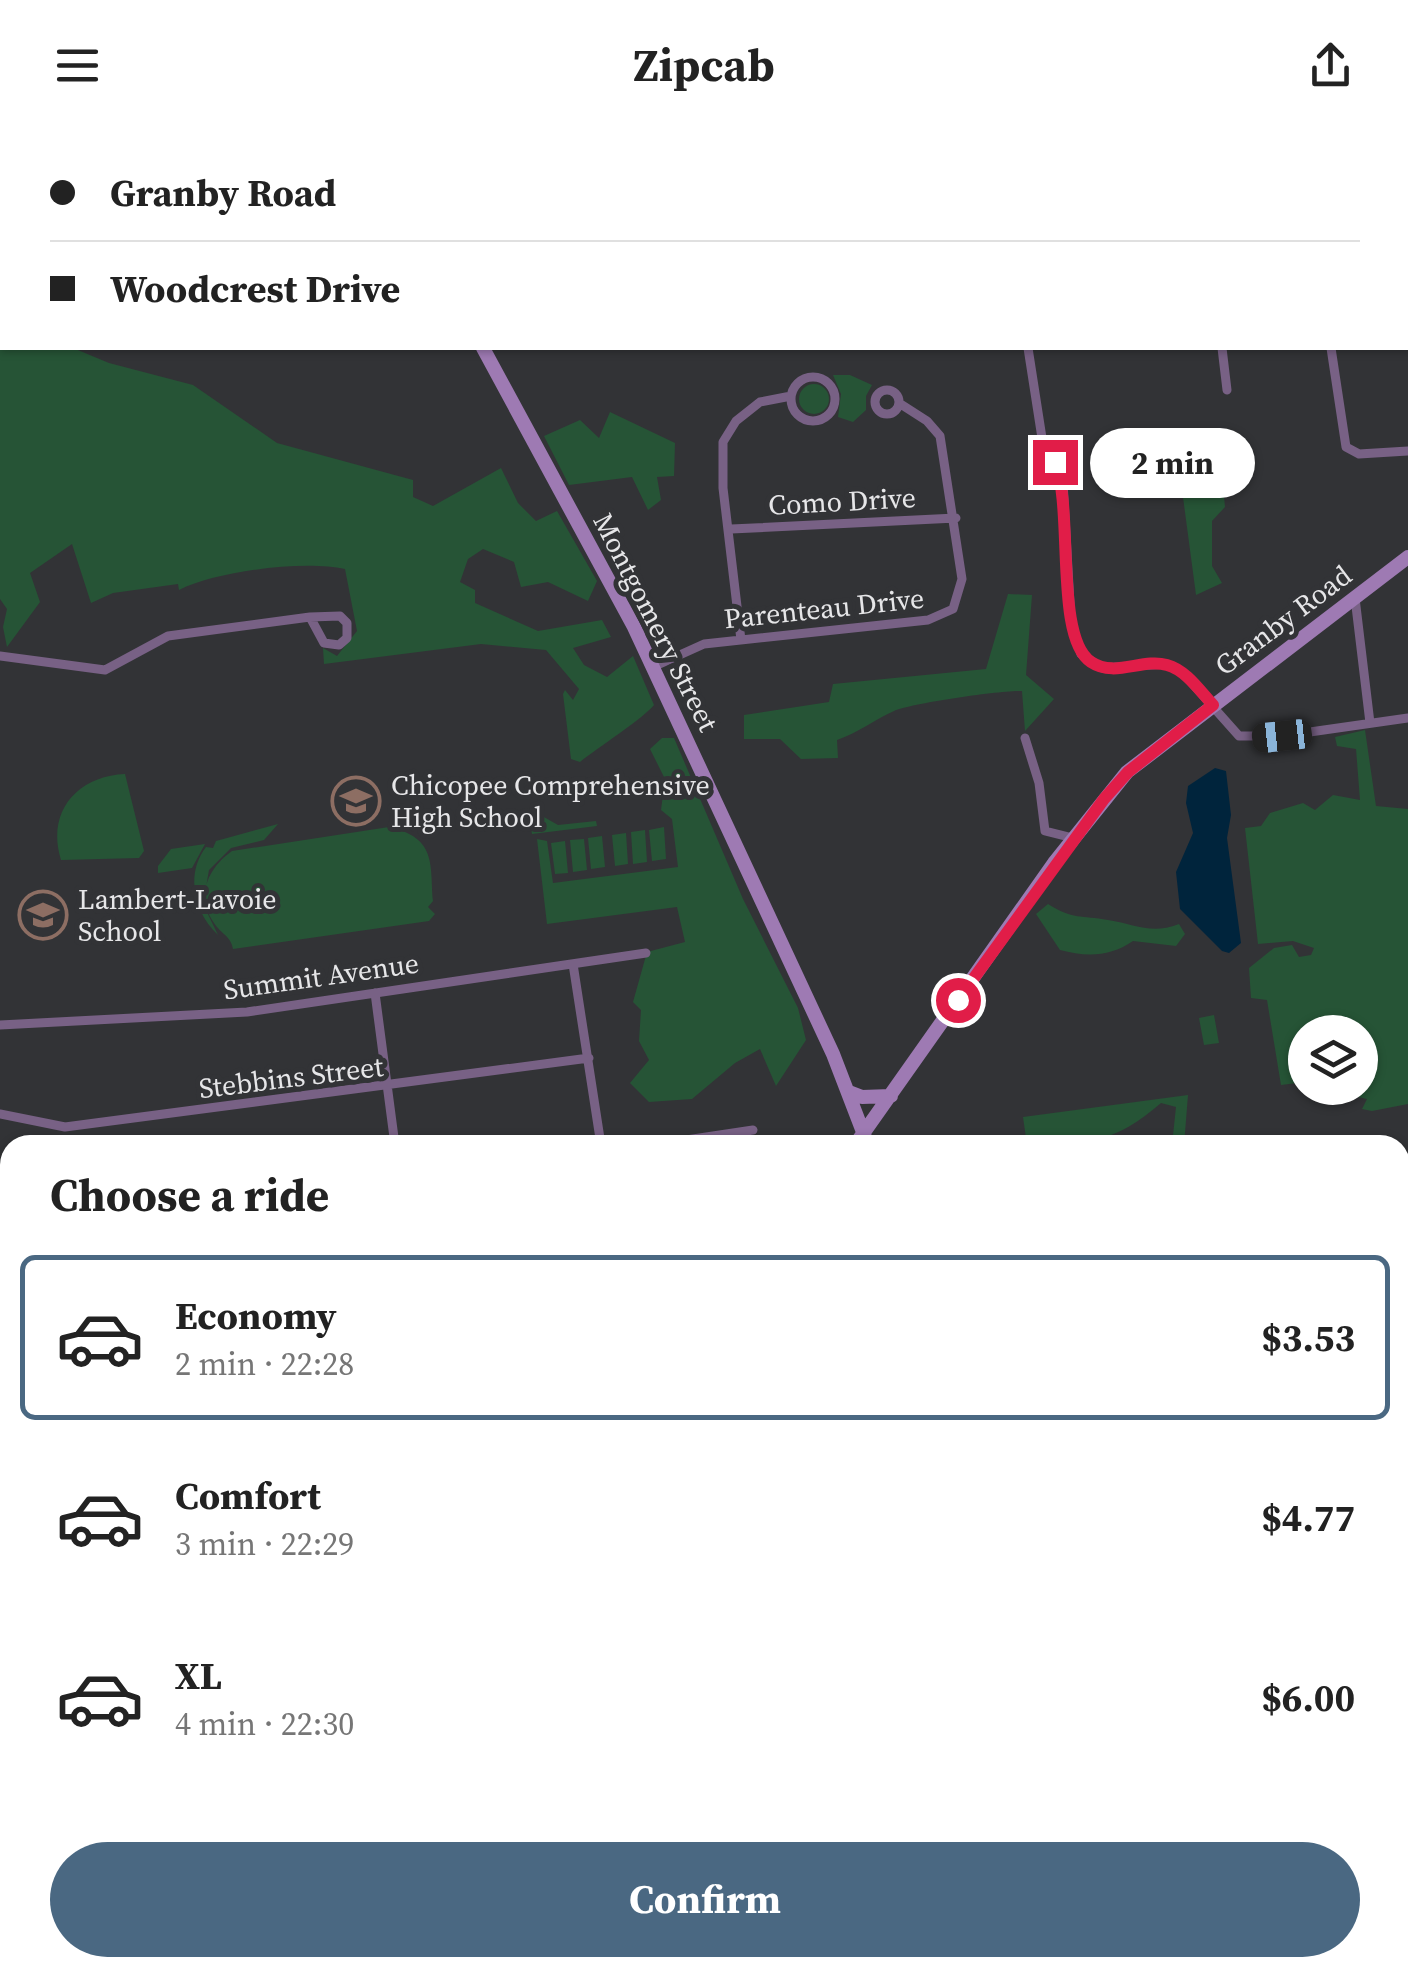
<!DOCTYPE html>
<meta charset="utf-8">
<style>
:root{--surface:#fff;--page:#f2f2f2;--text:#222;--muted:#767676;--line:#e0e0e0;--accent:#4a6882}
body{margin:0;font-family:"Source Serif 4",serif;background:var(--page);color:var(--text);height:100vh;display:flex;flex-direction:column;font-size:38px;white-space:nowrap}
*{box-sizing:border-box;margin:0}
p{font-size:32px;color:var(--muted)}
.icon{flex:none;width:55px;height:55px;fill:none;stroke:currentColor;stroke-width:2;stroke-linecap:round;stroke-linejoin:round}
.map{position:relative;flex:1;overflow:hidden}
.details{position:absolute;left:0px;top:1005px;width:1410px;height:842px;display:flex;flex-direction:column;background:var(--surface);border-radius:30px 30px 0 0;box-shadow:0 2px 8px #0004}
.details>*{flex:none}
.guide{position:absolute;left:0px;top:0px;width:1410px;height:220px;box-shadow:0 2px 8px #0004;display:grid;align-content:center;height:220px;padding:0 50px;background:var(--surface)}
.tools{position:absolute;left:1288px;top:885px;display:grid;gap:20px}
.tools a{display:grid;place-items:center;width:90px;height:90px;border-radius:50%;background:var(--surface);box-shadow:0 2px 8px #0004;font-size:50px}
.end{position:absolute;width:45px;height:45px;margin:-22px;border:12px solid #e11d48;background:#fff;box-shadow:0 0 0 5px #fff}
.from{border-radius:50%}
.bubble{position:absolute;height:70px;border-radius:35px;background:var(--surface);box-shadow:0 2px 8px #0004;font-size:32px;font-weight:700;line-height:70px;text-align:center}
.car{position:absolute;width:30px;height:60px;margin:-30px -15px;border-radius:12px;box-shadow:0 0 8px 2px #0007;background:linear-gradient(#222 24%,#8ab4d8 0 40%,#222 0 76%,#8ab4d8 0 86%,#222 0)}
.guide b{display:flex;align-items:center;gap:35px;height:95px;font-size:38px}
.guide b+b{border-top:2px solid var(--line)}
.guide i{width:25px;height:25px;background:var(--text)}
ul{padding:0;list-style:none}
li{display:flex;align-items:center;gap:30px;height:165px;margin:0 20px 15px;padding:0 30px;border:5px solid transparent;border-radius:15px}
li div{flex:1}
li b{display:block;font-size:38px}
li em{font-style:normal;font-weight:700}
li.active{border-color:var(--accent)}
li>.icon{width:90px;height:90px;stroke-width:1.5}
h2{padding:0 50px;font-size:45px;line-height:120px}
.primary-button{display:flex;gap:20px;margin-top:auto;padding:20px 50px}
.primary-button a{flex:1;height:115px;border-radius:60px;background:var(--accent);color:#fff;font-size:40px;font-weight:700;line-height:115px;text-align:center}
header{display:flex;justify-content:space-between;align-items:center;height:130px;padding:0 50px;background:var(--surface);font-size:45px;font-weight:700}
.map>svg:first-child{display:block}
.green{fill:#265436}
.water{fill:#00243c}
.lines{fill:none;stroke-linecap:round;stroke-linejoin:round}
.minor{stroke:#786185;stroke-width:9}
.tertiary{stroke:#786185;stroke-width:11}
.secondary{stroke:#9e7ab3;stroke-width:14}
.motorway{stroke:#d69df6;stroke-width:18}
.route{stroke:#e11d48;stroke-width:12}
.labels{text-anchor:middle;stroke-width:10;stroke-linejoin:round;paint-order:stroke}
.street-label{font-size:28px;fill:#e6e6e8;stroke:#323336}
.poi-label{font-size:28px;fill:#e6e6e8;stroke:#323336;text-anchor:start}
</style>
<header><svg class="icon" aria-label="menu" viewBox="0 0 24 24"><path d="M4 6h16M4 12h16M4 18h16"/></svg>Zipcab<svg class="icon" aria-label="share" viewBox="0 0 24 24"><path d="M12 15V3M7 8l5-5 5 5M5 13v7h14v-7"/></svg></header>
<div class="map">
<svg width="1408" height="1846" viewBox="0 0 1408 1846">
<rect width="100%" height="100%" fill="#323336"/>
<path class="green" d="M374,0H983L375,2Z
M0,178L2,218H73L109,233L193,255L277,313L413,350V367L433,376L501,338L518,373L536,391L557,381L597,451L588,471L548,452L521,457L514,432L483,419L468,429L460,452L475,460V473L538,501L602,490L611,507L573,518L584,535L607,547L633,526L654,575C645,587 596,619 580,632L571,629L563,564L565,560L573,570L579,559L546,520L481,514L324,534L323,518L337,526L357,501L345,439C303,430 217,441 179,460L178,454L113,463L91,473L72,414L30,443L40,472L7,517L3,497L7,479L0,469Z
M833,245H850L872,255L866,266V280L853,292L838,287L841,264Z
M799 269a15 15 0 1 1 30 0a15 15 0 1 1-30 0Z
M610,282L675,313L674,346L657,347L661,370L648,380L632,347L569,355L544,306L580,290L599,308Z
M1177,322L1221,333L1225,377L1212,391V436L1222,453L1196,465Z
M1008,464L1032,465L1026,545L1054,569L1025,601L1022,561C1003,560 912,573 894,581C874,590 858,603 837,610L838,628L801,629L780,609H744V585L829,572L833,554L986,539Z
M1365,600L1376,676L1408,679V974L1372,981L1362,979L1367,969L1317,958H1360V902H1305V952L1281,955L1267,870L1251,868L1249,838L1274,818L1292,815L1299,827L1311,825L1314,818L1293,811L1258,814L1245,698L1261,696L1270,683L1303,673L1315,680L1333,665L1360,670L1356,619L1337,616L1335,607Z
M662,608H674L743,769L798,878L806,910L776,956L760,919L735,933L692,969L649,972L630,953L649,930L639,911L641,880L633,872L647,822L685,812L677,777L547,794L537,709L547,711L553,753L678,737L672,689L661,680L665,649L650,619Z
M125,644L144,721L139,728L61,730C46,682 77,646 125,644Z
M535,682L558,695L596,691L597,696L532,704L529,684Z
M278,694L264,710L231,718L209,740L203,774L218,805C194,783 185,744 206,717L213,718L216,711Z
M389,697C437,708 430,734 433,771L428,777L435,784L429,791L233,819C231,806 221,804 214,793C195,766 208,738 232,721Z
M664,697L666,729L652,731L649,700Z
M645,700L647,732L633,734L631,702Z
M626,703L628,734L615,736L612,705Z
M602,706L605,737L591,739L588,708Z
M584,709L587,740L573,742L570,710Z
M565,711L568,743L555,744L551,713Z
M205,714L192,738L158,743V736L171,719Z
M1048,774C1073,790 1081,785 1108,790C1135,794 1151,805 1179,794L1185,804L1176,816L1133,811C1110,827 1086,827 1060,820L1036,784Z
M1214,885L1219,913L1204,915L1199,888Z
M1188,965L1184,1015H1172L1176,977L1161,973C1115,1013 1087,1015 1027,1015L1023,987Z
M1408,1190V1624L1400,1627V1191Z
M216,1838H266L260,1846H210Z
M546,1838H881L883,1846H518Z
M1048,1838H1297L1299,1846H1060Z"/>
<path class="water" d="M1215,638L1226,641L1231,685L1227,708L1241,813L1229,823L1222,821L1180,779L1176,742L1193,703L1186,673L1188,656Z"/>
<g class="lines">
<path class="minor" d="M1406,2H1408
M1028,218L1042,308L1063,352L1071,491L1081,524L1102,538L1166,534L1182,542L1239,606H1282L1408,588
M1222,218L1227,260
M1331,218L1346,317L1359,324L1408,321
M791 269a22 22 0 1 1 44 0a22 22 0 1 1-44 0Z
M875 272a12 12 0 1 1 24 0a12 12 0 1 1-24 0Z
M731,399L956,388
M1355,468L1370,593
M340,486L347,493V508L339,515L324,513L310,487Z
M741,510L723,358V312L736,291L760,272L791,266
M0,526L105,540L168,506L310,487
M653,537L704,514L928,490L953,479L962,449L940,306L927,291L899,273
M1025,608L1039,653L1045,701L1073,708
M573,834L601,1015
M375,863L395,1015
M0,895L247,882L646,823
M0,984L65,997L589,928
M653,1015L753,1000
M0,1328L10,1326
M0,1443L10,1442
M0,1551L10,1550
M0,1580L10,1588
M0,1735L10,1733
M16,1846L74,1838
M152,1846L156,1838"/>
<path class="tertiary" d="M0,1164L10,1162"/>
<path class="secondary" d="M364,0L365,2
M483,218L634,497L833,924L868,1015
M849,962L862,967L891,966
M855,1015L1054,733L1127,642L1408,427
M1400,1162L1408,1161
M0,1713L10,1722
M134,1838L143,1846
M1017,1838L1020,1846
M276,1846L282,1838"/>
<path class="motorway" d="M1400,1638L1408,1635
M1400,1661H1408
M1400,1712H1408
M1400,1743L1408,1740
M1313,1838L1321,1846
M1350,1838L1353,1846
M313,1846L339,1838
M477,1846L504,1838"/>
</g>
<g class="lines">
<path class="route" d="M958,870L1104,669L1128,642L1213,575C1200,561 1186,540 1167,535C1142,528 1115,548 1091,532C1054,508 1074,378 1055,332"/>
</g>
<defs>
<g id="school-ring" transform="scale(2.5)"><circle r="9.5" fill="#323336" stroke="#8d6e63" stroke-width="1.5"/><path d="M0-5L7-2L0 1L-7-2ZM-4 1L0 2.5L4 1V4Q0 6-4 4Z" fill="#8d6e63"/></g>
</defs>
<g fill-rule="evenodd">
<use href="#school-ring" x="356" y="671"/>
<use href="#school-ring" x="43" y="785"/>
</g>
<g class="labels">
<g class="street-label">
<text transform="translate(842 371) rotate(-3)" y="10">Como Drive</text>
<text transform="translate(824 478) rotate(-6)" y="10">Parenteau Drive</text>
<text transform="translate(1283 490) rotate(-37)" y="10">Granby Road</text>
<text transform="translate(656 492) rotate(63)" y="10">Montgomery Street</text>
<text transform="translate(321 846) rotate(-8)" y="10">Summit Avenue</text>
<text transform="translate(291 947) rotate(-7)" y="10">Stebbins Street</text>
</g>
<g class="poi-label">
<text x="391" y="665">Chicopee Comprehensive<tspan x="391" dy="32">High School</tspan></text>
<text x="78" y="779">Lambert-Lavoie<tspan x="78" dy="32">School</tspan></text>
</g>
</g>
</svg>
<div class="tools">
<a><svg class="icon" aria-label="layers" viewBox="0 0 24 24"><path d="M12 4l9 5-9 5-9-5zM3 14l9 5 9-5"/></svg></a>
</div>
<i class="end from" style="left:958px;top:870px"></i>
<i class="end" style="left:1055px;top:332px"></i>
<div class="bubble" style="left:1090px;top:298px;width:165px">2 min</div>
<i class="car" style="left:1282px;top:606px;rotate:264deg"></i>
<div class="guide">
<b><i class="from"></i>Granby Road</b>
<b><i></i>Woodcrest Drive</b>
</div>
<section class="details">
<h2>Choose a ride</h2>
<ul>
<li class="active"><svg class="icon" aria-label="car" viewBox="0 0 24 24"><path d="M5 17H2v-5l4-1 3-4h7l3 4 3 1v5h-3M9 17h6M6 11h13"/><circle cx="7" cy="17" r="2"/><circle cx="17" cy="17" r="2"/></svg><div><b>Economy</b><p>2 min · 22:28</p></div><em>$3.53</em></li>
<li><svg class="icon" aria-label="car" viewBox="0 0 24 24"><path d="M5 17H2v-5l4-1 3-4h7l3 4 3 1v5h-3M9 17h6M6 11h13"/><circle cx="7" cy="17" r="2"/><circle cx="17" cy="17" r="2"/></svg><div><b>Comfort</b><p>3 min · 22:29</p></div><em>$4.77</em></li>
<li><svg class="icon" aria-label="car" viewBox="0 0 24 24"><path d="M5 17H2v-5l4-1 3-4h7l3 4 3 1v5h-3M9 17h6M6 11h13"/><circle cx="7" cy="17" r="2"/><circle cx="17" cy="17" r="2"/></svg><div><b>XL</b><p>4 min · 22:30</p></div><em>$6.00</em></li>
</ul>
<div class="primary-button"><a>Confirm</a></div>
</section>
</div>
